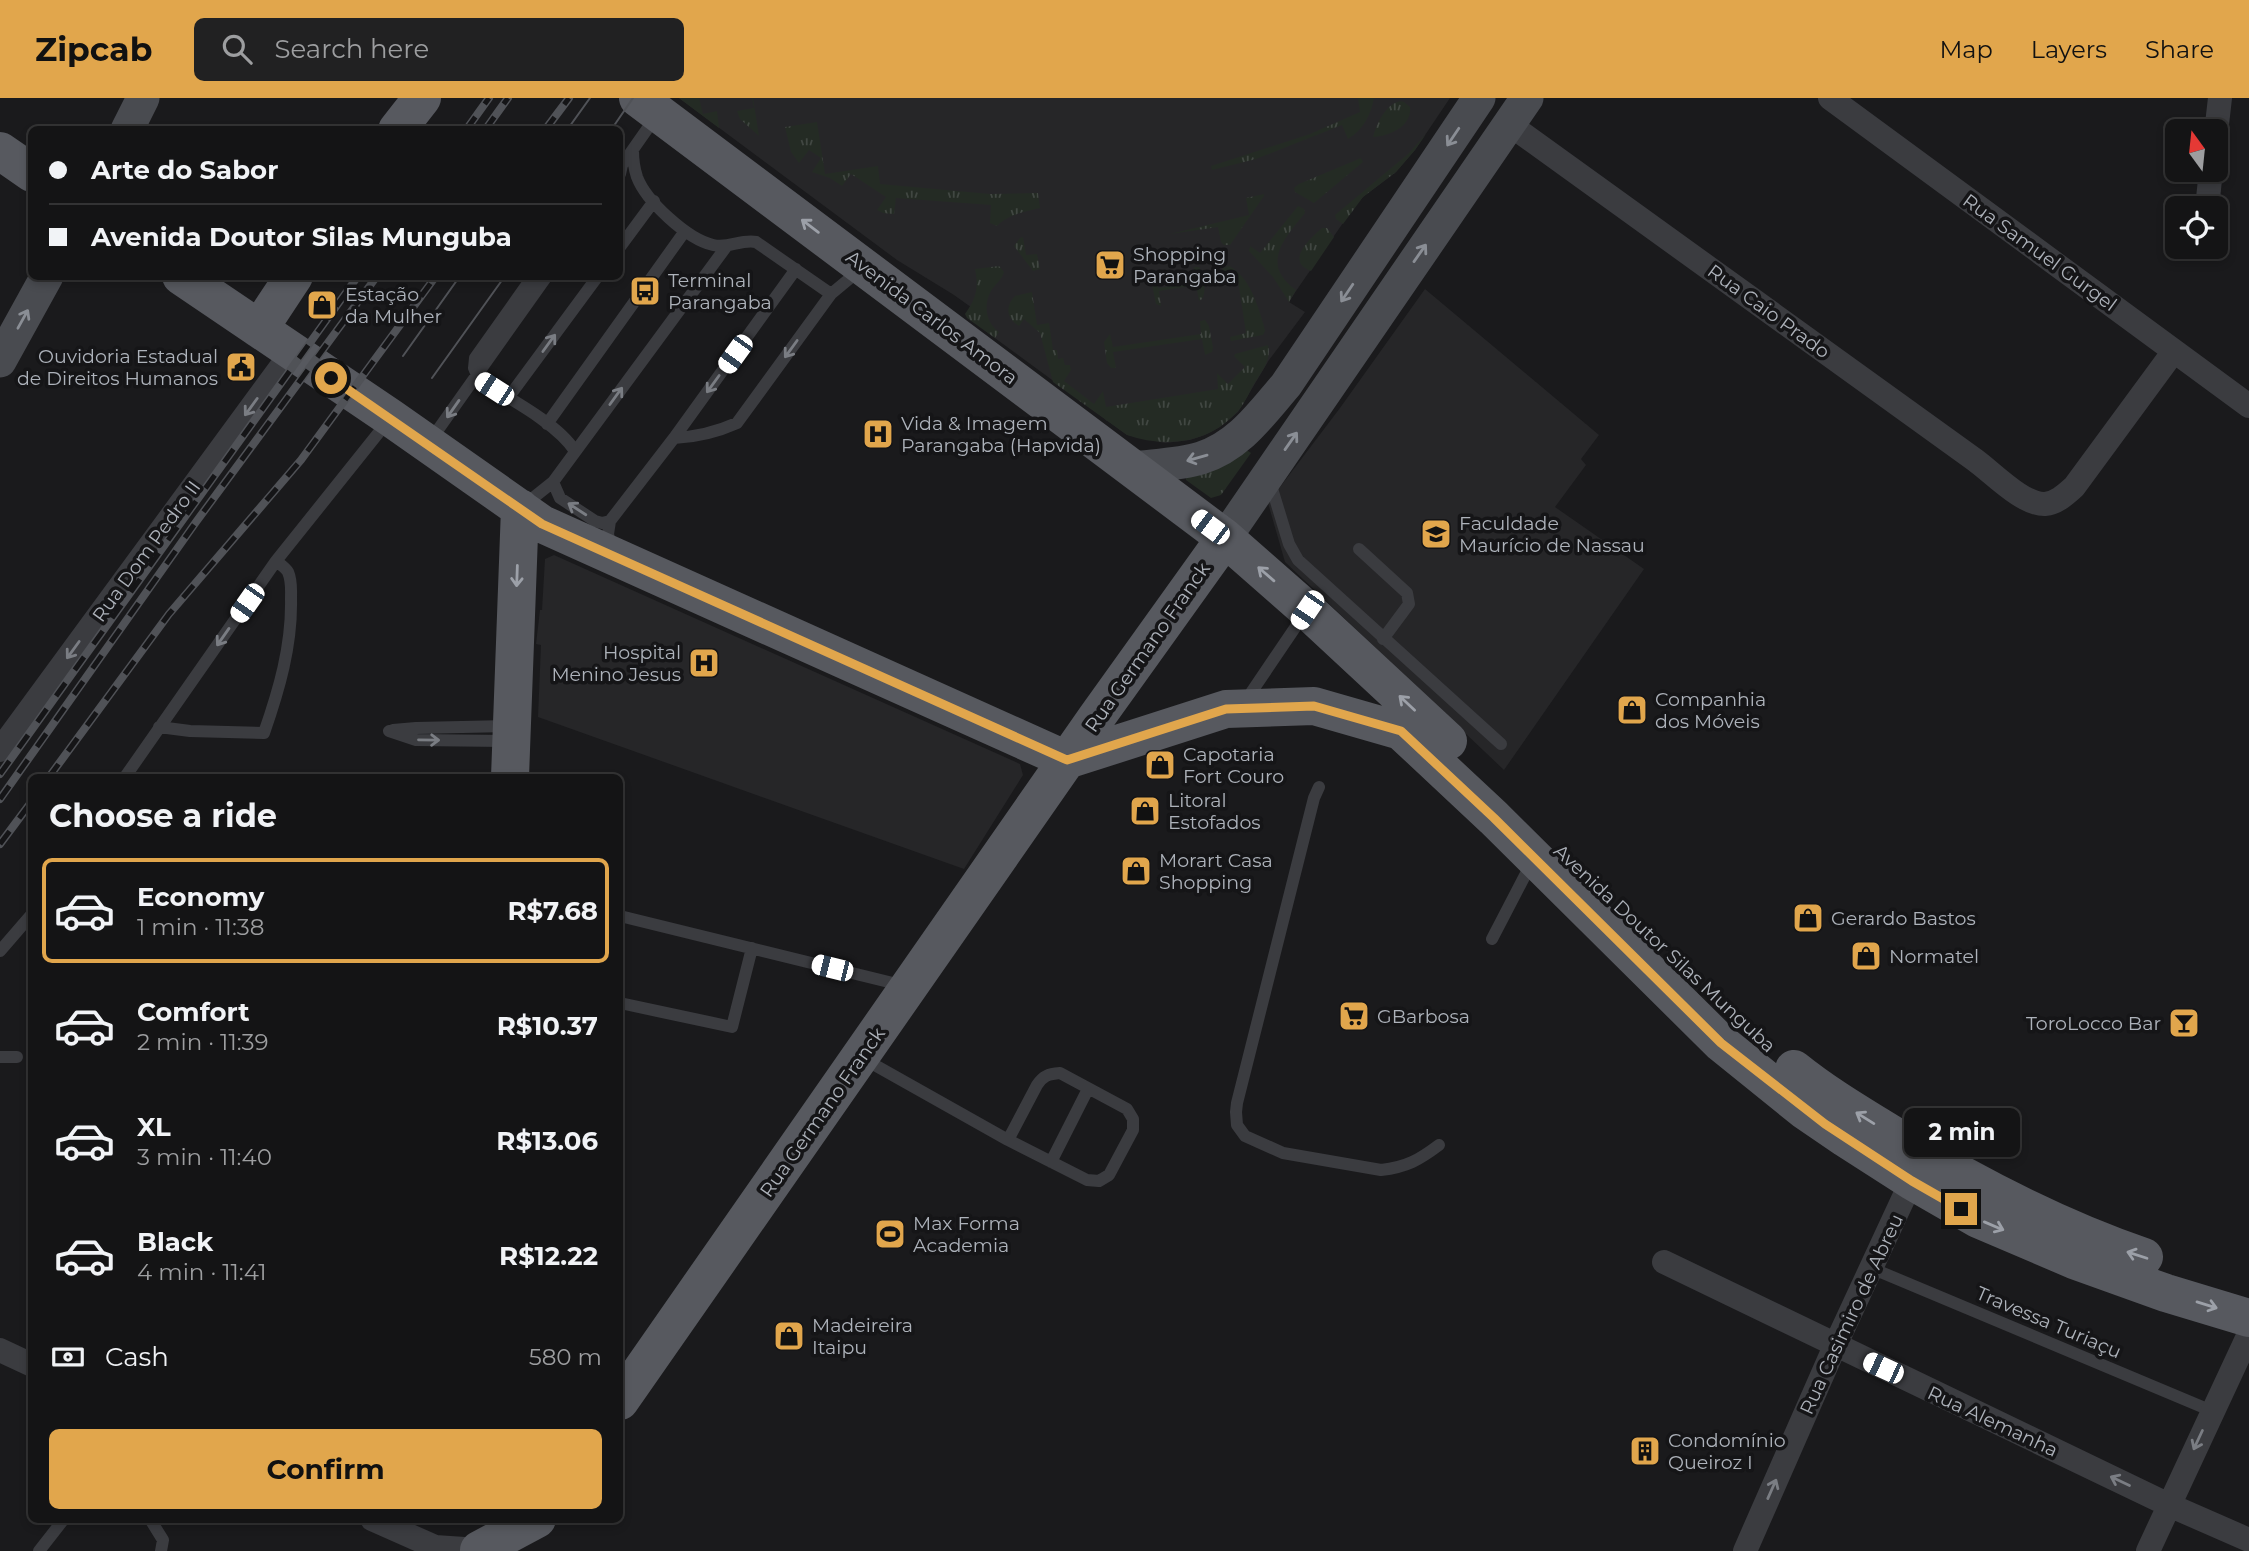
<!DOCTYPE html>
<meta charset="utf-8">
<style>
:root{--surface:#141415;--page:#212122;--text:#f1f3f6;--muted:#9d9ea0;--line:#333334;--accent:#e1a64c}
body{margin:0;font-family:Montserrat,sans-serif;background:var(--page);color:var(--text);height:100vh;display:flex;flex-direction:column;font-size:26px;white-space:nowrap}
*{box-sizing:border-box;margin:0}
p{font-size:23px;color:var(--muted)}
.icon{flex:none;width:38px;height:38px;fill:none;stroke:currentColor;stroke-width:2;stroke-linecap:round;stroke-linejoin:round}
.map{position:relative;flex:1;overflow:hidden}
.sheet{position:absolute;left:28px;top:676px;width:595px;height:749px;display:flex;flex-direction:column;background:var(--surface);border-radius:10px;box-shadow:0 4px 10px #0003,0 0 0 2px var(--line)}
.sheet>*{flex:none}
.top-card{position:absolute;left:28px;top:28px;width:595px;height:154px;border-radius:10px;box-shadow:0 4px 10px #0003,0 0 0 2px var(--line);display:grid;align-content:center;height:154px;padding:0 21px;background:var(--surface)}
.needle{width:46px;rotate:345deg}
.controls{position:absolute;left:2165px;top:21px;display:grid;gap:14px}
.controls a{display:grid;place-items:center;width:63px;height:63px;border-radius:10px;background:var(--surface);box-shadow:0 4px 10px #0003,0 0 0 2px var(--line);font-size:35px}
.end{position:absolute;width:32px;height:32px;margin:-16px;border:9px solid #e1a64c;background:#111;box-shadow:0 0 0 4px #111}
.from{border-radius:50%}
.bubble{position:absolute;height:49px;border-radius:10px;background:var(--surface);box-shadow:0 4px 10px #0003,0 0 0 2px var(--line);font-size:23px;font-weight:700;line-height:49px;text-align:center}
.car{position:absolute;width:21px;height:42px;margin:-21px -10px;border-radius:9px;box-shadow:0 0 5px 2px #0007;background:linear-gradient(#fff 24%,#345 0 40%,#fff 0 76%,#345 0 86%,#fff 0)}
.top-card b{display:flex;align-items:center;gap:24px;height:66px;font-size:26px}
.top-card b+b{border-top:2px solid var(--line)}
.top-card i{width:18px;height:18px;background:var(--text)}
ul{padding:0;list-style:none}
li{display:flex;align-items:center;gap:21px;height:105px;margin:0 14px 10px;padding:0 7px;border:4px solid transparent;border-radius:10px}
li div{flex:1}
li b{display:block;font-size:26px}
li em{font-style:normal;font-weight:700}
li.current{border-color:var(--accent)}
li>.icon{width:63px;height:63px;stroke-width:1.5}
h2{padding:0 21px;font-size:32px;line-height:84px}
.pay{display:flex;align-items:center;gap:18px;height:77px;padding:0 21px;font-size:26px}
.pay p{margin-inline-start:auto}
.button{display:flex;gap:14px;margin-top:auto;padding:14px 21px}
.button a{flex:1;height:80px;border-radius:10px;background:var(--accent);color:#111;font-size:28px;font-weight:700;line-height:80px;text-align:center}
header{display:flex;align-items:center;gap:42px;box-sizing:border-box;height:98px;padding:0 35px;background:var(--accent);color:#111}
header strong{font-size:33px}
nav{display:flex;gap:38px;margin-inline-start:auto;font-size:24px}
.search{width:490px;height:63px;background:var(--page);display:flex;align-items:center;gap:18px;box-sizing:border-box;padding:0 24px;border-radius:10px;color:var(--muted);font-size:26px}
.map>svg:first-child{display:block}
.built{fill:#262628}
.grass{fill:url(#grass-tufts)}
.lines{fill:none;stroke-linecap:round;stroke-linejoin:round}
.lane{stroke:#3b3c40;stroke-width:12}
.street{stroke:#3b3c40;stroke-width:24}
.secondary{stroke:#494b50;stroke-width:33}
.primary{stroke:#57595f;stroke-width:38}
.tram{stroke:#505257;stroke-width:2}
.rail-casing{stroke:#505257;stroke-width:8}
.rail{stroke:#151517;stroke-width:5;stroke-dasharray:16;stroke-linecap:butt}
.oneway{stroke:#8a8e95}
.oneway2{stroke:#9ca0a8}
.oneway3{stroke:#7a7d83}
.route{stroke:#e1a64c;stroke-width:9}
.labels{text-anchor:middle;stroke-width:7;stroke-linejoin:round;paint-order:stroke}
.street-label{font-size:19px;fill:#adb2ba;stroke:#151517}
.poi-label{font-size:19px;fill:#adb2ba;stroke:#151517;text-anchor:start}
</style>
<header>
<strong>Zipcab</strong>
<div class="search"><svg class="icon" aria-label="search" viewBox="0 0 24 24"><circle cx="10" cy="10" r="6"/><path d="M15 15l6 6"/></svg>Search here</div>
<nav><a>Map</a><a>Layers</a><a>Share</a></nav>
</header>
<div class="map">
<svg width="2249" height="1453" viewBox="0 0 2249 1453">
<defs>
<pattern id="grass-tufts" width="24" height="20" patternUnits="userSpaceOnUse" patternTransform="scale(1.75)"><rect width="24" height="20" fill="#242b24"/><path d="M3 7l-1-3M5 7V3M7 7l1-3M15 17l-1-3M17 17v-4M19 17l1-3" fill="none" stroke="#414742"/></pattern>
</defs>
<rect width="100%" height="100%" fill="#1a1a1c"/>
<path class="built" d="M679,0H1450L1415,52L1396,74L1363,99L1352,112L1296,193L1289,204L1305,214L1269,262L1238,314L1220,329L1205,337L1190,342L1165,345L1127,337L984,232L982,217L954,197L897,162Z
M1425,191L1599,337L1581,361L1586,367L1555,409L1644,471L1504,672L1285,464L1268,405L1340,310Z
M554,457L1020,666L1023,677L964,771L538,619L541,547L536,546L540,512H542L545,461Z"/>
<path class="grass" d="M679,0H699L703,16L717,13L719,30Z
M752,0H753L759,38L740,21L737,13L754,10Z
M1358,0H1374C1371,17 1363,32 1348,41L1342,27L1256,61L1212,72L1211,68L1310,36L1360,14Z
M1400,3L1404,4L1410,9C1412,28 1390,38 1373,39C1377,25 1385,7 1400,3Z
M817,24L825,76L878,68L880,86L990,96L1038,95L1040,110C1024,114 1009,116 997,128L990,125L991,107L896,100L894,116L883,115L877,112L886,99L851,76L842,88L830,80L812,74L821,60L809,52L799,65L791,54L785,29Z
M1426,36L1415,52L1396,74L1363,99L1343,126L1336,121L1335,117L1408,56Z
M1361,60L1363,64L1314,105L1295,94L1294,90L1299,86Z
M1264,96V98L1230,147H1224L1221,144L1218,129L1170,136L1249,117L1246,100Z
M1298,108L1304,111L1305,115C1284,141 1260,166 1296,192L1289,204L1273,179L1249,153L1250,148L1260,155Z
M1322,130H1327L1334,139L1311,173C1284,163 1311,140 1322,130Z
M1023,139L1026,157L1037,156L1040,171L1033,173L1014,148L1020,140Z
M999,168L1004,174C1002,182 995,186 991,193C983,207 986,225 999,234L995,240L967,220L965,216C976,201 979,190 975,171Z
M1229,168C1249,178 1258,207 1264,228L1265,233L1263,237L1231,243L1230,239L1246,235L1237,176L1221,178L1223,170Z
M1194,169H1199C1204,177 1207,193 1202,201L1199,203L1196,187L1159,193L1161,208L1156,206L1151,182L1153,177L1155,175L1158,190L1196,184Z
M1032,194L1037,227L1049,225L1053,252H1057L1058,261L1063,260L1065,267H1070L1071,272L1064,283L1094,306L1103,293L1106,309L1218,291L1217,275L1228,286L1245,269L1234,258L1235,256L1268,247C1272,262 1261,274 1254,286C1249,295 1244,307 1237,314C1208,346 1165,350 1127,337L1053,284L1040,235L1024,221L1019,228C1006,220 1005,208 1015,198Z
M1205,222L1209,228L1213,250L1212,254L1205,257L1202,241L1113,254L1116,270H1111L1107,265L1104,244L1110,236L1113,249L1201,236L1200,223Z
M1245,351L1251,355L1221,397L1211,400L1186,382V377Z"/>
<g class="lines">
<path class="lane" d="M633,52C633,61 634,70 637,79C646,103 687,141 713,147C728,151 741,141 756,144L831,196
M620,76L622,67L657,17
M620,149L654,103
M533,178L475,260L474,270L479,282C508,300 557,325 575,353
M508,300L598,178
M547,326L685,133
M674,340C696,339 717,334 737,325L831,196L861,171
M430,343L547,178
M553,384L560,400L595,423L602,425L610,423
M1270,384L1289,446L1298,462L1501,646
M523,408L553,384L726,149
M611,449L608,436L610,423L674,340L796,171
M1359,451L1407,495L1409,506L1383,541
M1244,605L1305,515
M159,629L190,633L264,635C279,592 292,548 291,501C291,492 292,483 288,474C286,470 280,466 276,463
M393,632L416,630L508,628
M389,633L416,642L506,643
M125,679L276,463L388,323
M1319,689L1314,700L1237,1005L1236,1014L1237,1027L1245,1038L1283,1055L1381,1072C1407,1069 1419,1062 1439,1047
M620,818L905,888
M1492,841L1532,764
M0,853L32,816
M620,905L732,929L752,850
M0,959H17
M864,961L1008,1042L1087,1082L1099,1083L1109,1077L1133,1032V1021L1127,1011L1060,975C1048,976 1043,978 1037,987L1008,1042
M1051,1064L1088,991
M1871,1170L2212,1313
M150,1421L163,1442L161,1453
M39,1453L64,1421"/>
<path class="street" d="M1830,0L2249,308
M1509,26L1975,362C1993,375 2023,407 2045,406C2057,405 2066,396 2074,389L2174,253
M2216,35L2220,0
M2207,110L2211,72
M0,652L292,254
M1664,1164L2169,1407L2249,1442
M0,1252L32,1267
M372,1421L435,1449L479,1452
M1745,1453L1835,1248L1917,1071
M2148,1453L2249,1236"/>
<path class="secondary" d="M127,32L143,0
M0,263L47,178
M1131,370C1154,367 1179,367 1201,360C1239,348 1261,316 1286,287L1479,0
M1225,440L1527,0"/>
<path class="primary" d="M638,0L1225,440L1307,512L1448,643
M397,32L422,0
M0,53L32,75
M181,178L391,320L542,426L1067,662L1226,611L1314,608L1401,633L1494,720L1721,945L1804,1012L1845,1040L1912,1083L1978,1121L2074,1162L2166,1195L2249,1220
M259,231L294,178
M510,679L520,410
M1794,971C1825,996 1859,1016 1893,1037C1972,1085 2055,1129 2144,1159
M620,1303L1096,620L1225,440
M479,1452L537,1421"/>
<path class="tram" d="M567,32L590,0
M611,32L633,0
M403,258L460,178
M432,280L505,178"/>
<g class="rail-casing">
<path id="rail" d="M466,32L489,0
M485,32L508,0
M545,32L569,0
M0,676L358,178
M49,679L169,516L301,362L436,178
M0,701L196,424L377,178
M0,746L32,703"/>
</g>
<use href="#rail" class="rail"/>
</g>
<defs><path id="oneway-shaft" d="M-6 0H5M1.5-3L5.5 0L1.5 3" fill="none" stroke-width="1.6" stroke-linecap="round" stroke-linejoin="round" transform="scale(1.75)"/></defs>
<g class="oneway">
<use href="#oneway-shaft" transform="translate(1453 39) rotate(124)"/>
<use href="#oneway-shaft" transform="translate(1420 155) rotate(-55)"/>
<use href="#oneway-shaft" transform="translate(1347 195) rotate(124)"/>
<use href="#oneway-shaft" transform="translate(23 221) rotate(-61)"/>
<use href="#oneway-shaft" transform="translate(1291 343) rotate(-55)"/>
<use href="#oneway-shaft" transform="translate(1197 360) rotate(164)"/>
</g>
<g class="oneway2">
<use href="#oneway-shaft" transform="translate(810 128) rotate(-143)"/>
<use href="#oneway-shaft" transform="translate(1266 476) rotate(-139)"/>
<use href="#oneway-shaft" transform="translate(517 478) rotate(92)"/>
<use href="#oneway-shaft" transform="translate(1407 605) rotate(-137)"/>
<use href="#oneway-shaft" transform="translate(1865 1020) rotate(-148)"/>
<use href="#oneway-shaft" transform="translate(1994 1128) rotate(23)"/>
<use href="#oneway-shaft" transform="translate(2137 1157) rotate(-162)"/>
<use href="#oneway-shaft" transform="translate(2207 1207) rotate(17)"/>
</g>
<g class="oneway3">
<use href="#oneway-shaft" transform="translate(549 245) rotate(-54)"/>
<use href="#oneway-shaft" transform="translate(791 251) rotate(126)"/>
<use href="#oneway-shaft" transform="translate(713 286) rotate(126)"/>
<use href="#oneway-shaft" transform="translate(616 298) rotate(-54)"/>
<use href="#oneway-shaft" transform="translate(251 309) rotate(126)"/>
<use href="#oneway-shaft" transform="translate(453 311) rotate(125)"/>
<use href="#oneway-shaft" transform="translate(577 411) rotate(-147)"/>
<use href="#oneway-shaft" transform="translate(223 539) rotate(125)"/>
<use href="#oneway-shaft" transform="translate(73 552) rotate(126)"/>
<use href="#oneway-shaft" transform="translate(429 642) rotate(1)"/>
<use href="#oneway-shaft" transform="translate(2198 1342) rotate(115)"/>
<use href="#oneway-shaft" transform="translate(2120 1383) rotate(-155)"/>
<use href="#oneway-shaft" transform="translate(1772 1391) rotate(-66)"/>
</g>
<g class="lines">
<path class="route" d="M331,280L542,426L1067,662L1226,611L1314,608L1401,633L1494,720L1721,945L1825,1026L1912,1083L1961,1111"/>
</g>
<defs>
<g id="supermarket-square" transform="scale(1.575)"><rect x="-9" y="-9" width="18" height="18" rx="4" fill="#e1a64c" stroke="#151517"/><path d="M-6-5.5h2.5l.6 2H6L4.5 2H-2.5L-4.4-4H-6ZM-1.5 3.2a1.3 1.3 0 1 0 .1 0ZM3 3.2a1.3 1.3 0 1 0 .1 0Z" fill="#111"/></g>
<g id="bus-square" transform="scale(1.575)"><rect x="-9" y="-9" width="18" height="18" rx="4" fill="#e1a64c" stroke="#151517"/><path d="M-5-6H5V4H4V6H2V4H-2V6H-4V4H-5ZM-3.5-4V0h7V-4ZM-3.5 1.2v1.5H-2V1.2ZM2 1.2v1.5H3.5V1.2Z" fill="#111"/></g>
<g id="shop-square" transform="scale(1.575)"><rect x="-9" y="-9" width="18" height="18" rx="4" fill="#e1a64c" stroke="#151517"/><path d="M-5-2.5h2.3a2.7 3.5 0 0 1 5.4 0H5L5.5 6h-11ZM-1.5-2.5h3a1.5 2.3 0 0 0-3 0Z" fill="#111"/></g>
<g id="civic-square" transform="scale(1.575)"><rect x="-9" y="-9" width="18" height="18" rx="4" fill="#e1a64c" stroke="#151517"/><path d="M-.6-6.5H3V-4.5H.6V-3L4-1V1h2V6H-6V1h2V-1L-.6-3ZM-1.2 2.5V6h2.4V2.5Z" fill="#111"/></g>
<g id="hospital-square" transform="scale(1.575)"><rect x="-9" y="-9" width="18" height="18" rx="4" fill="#e1a64c" stroke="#151517"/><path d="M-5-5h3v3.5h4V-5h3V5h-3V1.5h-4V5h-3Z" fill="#111"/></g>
<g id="university-square" transform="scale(1.575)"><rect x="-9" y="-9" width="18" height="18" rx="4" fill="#e1a64c" stroke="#151517"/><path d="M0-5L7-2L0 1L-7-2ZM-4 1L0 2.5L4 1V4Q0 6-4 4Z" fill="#111"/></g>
<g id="bar-square" transform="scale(1.575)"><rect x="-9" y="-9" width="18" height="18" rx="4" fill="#e1a64c" stroke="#151517"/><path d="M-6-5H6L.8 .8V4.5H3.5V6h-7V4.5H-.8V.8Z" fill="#111"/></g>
<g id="stadium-square" transform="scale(1.575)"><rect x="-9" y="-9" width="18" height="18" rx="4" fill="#e1a64c" stroke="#151517"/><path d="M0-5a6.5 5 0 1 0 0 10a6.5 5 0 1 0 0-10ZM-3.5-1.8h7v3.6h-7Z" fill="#111"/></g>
<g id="building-square" transform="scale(1.575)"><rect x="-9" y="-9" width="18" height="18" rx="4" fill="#e1a64c" stroke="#151517"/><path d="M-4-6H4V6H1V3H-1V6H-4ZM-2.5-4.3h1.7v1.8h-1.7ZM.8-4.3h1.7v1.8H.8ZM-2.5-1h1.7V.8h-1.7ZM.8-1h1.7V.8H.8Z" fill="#111"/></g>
</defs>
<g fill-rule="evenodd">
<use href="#supermarket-square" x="1110" y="167"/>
<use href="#bus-square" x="645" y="193"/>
<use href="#shop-square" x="322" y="207"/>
<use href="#civic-square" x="241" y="269"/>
<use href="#hospital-square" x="878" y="336"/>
<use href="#university-square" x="1436" y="436"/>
<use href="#hospital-square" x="704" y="565"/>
<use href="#shop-square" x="1632" y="612"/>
<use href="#shop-square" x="1160" y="667"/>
<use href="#shop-square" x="1145" y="713"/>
<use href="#shop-square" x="1136" y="773"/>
<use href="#shop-square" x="1808" y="820"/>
<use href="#shop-square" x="1866" y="858"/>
<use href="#supermarket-square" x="1354" y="918"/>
<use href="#bar-square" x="2184" y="925"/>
<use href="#stadium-square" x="890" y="1136"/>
<use href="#shop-square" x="789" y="1238"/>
<use href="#building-square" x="1645" y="1353"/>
</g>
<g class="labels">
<g class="street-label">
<text transform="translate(2040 154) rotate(36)" y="7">Rua Samuel Gurgel</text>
<text transform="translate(1769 213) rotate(36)" y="7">Rua Caio Prado</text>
<text transform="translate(932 219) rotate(37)" y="7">Avenida Carlos Amora</text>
<text transform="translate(146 453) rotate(-54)" y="7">Rua Dom Pedro II</text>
<text transform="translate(1147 549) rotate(-55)" y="7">Rua Germano Franck</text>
<text transform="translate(1665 850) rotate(43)" y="7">Avenida Doutor Silas Munguba</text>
<text transform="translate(822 1014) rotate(-55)" y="7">Rua Germano Franck</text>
<text transform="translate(1851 1216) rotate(-65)" y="7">Rua Casimiro de Abreu</text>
<text transform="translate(2049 1224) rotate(23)" y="7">Travessa Turiaçu</text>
<text transform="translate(1993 1323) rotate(25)" y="7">Rua Alemanha</text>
</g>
<g class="poi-label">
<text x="1133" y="163">Shopping<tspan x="1133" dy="22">Parangaba</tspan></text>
<text x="668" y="189">Terminal<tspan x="668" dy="22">Parangaba</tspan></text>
<text x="345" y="203">Estação<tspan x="345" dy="22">da Mulher</tspan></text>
<text x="218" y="265" text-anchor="end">Ouvidoria Estadual<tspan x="218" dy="22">de Direitos Humanos</tspan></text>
<text x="901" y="332">Vida &amp; Imagem<tspan x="901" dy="22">Parangaba (Hapvida)</tspan></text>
<text x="1459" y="432">Faculdade<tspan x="1459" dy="22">Maurício de Nassau</tspan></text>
<text x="681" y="561" text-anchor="end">Hospital<tspan x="681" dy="22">Menino Jesus</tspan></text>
<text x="1655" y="608">Companhia<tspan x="1655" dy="22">dos Móveis</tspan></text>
<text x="1183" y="663">Capotaria<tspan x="1183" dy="22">Fort Couro</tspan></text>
<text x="1168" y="709">Litoral<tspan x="1168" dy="22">Estofados</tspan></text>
<text x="1159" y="769">Morart Casa<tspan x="1159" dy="22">Shopping</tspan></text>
<text x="1831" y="827">Gerardo Bastos</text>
<text x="1889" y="865">Normatel</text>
<text x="1377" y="925">GBarbosa</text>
<text x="2161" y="932" text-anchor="end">ToroLocco Bar</text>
<text x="913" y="1132">Max Forma<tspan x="913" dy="22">Academia</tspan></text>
<text x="812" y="1234">Madeireira<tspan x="812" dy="22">Itaipu</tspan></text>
<text x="1668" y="1349">Condomínio<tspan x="1668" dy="22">Queiroz I</tspan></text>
</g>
</g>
</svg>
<div class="controls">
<a><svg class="needle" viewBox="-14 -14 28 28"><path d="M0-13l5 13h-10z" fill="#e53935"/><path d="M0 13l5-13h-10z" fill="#9d9ea0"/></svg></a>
<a><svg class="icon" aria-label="locate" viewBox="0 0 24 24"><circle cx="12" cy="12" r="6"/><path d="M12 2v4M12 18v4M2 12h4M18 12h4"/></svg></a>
</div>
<i class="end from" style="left:331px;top:280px"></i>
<i class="end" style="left:1961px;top:1111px"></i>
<div class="bubble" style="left:1904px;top:1010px;width:116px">2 min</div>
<i class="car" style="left:735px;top:256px;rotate:216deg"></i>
<i class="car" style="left:494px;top:291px;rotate:303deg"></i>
<i class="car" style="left:1210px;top:429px;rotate:307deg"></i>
<i class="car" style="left:247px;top:505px;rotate:215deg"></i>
<i class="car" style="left:1307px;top:512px;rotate:214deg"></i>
<i class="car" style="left:832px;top:870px;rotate:284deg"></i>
<i class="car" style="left:1883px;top:1270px;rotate:295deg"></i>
<div class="top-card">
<b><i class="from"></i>Arte do Sabor</b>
<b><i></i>Avenida Doutor Silas Munguba</b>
</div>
<section class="sheet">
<h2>Choose a ride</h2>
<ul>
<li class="current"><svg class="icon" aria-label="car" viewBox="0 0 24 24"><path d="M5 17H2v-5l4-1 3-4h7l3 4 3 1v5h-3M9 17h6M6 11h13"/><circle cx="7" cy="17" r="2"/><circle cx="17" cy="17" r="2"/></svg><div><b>Economy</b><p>1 min · 11:38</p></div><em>R$7.68</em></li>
<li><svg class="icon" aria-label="car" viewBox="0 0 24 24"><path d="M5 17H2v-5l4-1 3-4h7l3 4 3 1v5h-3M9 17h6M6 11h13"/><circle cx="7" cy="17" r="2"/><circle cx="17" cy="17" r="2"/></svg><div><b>Comfort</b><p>2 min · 11:39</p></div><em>R$10.37</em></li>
<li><svg class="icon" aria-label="car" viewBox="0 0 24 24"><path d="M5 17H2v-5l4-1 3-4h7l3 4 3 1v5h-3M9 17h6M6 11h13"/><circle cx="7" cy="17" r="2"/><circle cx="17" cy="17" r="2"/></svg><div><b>XL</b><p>3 min · 11:40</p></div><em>R$13.06</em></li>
<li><svg class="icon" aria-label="car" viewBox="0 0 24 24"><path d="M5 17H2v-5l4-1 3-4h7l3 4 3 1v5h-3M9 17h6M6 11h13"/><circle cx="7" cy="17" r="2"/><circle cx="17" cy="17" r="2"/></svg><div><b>Black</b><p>4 min · 11:41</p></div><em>R$12.22</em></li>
</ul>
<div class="pay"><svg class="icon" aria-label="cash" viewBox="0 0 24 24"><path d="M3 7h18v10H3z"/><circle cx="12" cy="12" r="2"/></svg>Cash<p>580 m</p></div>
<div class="button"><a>Confirm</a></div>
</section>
</div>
